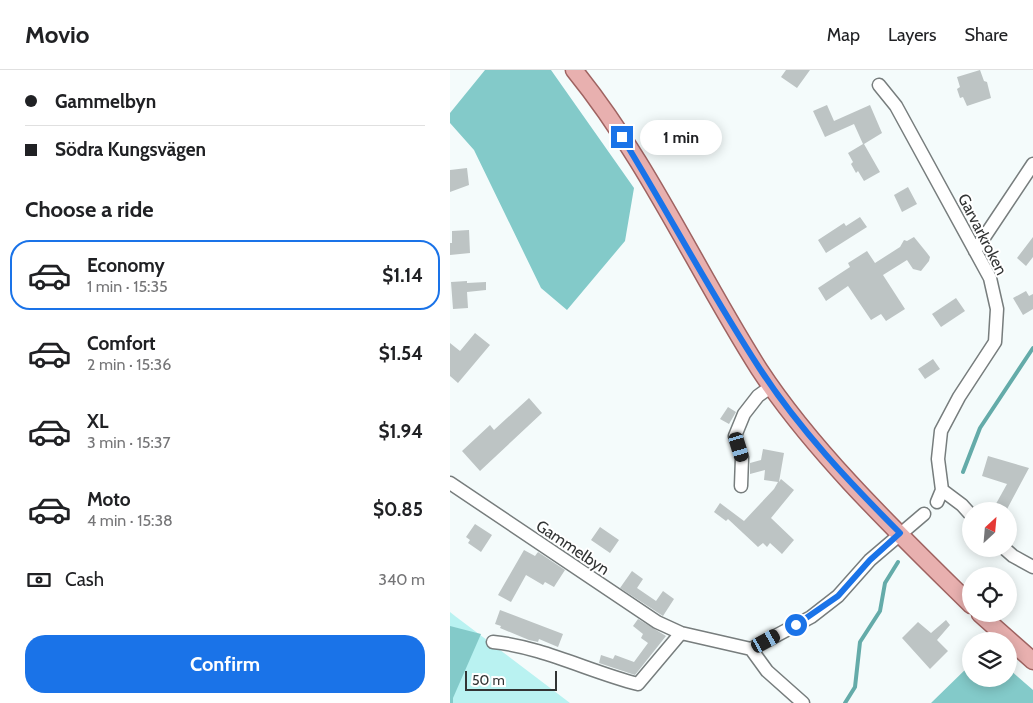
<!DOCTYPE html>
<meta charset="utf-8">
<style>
:root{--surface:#fff;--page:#f2f2f2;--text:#202124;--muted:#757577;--line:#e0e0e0;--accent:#1a73e8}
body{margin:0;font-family:Cabin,sans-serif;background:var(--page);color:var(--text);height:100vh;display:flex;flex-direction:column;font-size:19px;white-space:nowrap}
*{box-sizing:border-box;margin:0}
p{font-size:16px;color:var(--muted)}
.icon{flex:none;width:28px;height:28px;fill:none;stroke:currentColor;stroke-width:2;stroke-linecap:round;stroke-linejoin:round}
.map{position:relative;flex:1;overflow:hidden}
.sheet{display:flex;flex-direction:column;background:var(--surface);width:450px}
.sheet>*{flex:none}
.guide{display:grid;align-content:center;height:110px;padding:0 25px;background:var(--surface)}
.needle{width:32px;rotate:26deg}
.controls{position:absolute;left:512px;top:432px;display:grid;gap:10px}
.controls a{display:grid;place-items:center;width:55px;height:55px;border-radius:50%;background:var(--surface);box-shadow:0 2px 12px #0003;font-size:25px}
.scale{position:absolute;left:15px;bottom:12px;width:92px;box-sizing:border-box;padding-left:5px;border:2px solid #323434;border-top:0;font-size:14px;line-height:18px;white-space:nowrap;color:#323434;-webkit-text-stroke:4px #fff;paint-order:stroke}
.end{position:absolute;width:22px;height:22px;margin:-11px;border:6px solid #1a73e8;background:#fff;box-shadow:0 0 0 2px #fff}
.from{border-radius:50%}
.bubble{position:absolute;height:35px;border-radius:18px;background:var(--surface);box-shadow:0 2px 12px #0003;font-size:16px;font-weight:700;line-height:35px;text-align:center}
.car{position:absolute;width:15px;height:30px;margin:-15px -8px;border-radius:6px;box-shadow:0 0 4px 1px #0007;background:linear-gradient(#222 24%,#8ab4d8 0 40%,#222 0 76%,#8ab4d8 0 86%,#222 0)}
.guide b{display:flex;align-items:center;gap:18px;height:48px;font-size:19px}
.guide b+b{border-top:1px solid var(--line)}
.guide i{width:12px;height:12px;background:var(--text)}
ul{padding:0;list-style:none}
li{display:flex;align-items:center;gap:15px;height:70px;margin:0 10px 8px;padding:0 15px;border:2px solid transparent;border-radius:20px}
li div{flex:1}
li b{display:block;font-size:19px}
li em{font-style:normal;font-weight:700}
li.current{border-color:var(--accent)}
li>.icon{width:45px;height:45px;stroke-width:1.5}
h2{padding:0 25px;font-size:22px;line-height:60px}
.pay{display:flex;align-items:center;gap:12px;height:55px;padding:0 25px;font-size:19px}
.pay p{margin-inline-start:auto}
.primary-button{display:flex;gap:10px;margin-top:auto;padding:10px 25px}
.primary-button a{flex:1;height:58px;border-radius:20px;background:var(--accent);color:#fff;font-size:20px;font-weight:700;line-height:58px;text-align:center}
header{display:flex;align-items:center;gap:30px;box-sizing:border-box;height:70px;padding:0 25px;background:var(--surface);border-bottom:1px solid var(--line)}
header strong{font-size:24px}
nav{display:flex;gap:28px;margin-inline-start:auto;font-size:18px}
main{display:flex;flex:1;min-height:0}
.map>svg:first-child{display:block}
.green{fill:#b9f2f1}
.forest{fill:#83cac9}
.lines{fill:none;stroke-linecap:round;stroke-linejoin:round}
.stream{stroke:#64aba9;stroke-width:4}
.building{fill:#bdc4c4}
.minor-casing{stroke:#777d7d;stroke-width:15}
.major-casing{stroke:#9f6361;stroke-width:19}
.minor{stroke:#fff;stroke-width:12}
.major{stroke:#e8b0af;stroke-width:16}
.route{stroke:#1a73e8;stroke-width:6}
.labels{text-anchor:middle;stroke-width:4;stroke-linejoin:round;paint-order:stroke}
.street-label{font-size:16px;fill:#323434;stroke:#fff}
</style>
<header>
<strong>Movio</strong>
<nav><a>Map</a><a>Layers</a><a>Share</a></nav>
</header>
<main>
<section class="sheet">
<div class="guide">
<b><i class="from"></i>Gammelbyn</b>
<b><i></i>Södra Kungsvägen</b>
</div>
<h2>Choose a ride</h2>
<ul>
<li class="current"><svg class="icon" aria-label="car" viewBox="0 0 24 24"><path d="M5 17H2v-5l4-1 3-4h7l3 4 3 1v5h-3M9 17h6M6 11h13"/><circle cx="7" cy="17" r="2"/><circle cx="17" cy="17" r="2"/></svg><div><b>Economy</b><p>1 min · 15:35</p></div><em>$1.14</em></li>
<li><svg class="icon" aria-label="car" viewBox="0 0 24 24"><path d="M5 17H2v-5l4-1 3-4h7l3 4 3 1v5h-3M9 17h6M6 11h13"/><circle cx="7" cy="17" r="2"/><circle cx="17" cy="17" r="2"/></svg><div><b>Comfort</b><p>2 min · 15:36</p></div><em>$1.54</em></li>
<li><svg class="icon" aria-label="car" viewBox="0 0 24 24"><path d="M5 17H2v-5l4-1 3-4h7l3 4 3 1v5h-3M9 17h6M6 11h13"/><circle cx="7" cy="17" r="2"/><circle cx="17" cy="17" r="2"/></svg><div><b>XL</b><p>3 min · 15:37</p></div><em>$1.94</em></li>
<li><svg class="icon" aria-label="car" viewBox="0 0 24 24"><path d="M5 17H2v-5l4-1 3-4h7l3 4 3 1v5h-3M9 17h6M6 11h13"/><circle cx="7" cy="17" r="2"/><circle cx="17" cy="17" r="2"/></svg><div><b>Moto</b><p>4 min · 15:38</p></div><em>$0.85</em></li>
</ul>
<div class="pay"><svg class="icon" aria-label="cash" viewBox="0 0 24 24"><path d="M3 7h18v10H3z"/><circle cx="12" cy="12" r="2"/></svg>Cash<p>340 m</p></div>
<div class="primary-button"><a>Confirm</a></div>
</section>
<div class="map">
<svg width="583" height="633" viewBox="0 0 583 633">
<rect width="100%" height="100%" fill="#f4fbfb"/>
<path class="green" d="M0,542L5,546L120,633H0Z"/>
<path class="forest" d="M35,0H101L184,118L175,171L117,240L91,218L24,80L0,53V43Z
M0,556L31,564L3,628V633H0Z
M521,594V609H559V599L583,620V633H481Z"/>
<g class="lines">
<path class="stream" d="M513,402L530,358L583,278
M395,633L405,617L410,572L430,541L435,513L448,492"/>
</g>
<path class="building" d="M336,0H360L347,18L331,7Z
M530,0L534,11L537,12L541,28L517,36L513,27L510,28L507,19L510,17L507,7Z
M377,35L384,51L420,35L432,63L414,74L430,102L414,111L408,101L406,103L401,94L403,92L398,83L413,74L404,54L375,67L363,41Z
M17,98L19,115L0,122V100Z
M458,117L467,134L452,142L444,125Z
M410,147L417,157L376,183L368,170L394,153L396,156Z
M19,160L20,183L0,185V173H2V161Z
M464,167L477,183L480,187L479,191L471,201L463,199L457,190L433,205L455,239L436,251L431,244L421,250L398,216L376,231L368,218L400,197L398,193L417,181L425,193L450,177L454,170L457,171Z
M583,167V187L576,196L567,188Z
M17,211V213L36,212V220L17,222L18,238L3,239L1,212Z
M576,221L579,226L583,224V239L573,245L563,228Z
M506,228L515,241L491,257L482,244Z
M25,263L40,275L8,313L0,306V273L10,281Z
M483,289L490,299L475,309L468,299Z
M79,328L92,343L30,401L12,381L40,355L44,360Z
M278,337L286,342L279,354L270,349Z
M313,379L334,383L329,412L331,409L344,420L321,448L344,470L332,484L320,473L317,477L313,473L308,477L278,449L276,451L264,442L270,433L294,451L324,419L328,412L314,410L315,400L300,404V393L311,390Z
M538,386L579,398L556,441H542L557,414L532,406Z
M25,454L42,465L31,482L18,473L20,470L16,467Z
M150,457L169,470L160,483L141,470Z
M74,480L85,486L88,482L115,500L104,517L95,512L93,515L76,505L61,532L48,525Z
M182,501L193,509L187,518L206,531L213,521L224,529L213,546L170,518Z
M50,540L113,564L108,577L89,569L88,572L79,570L50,558L51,556L45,554Z
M188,549L216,566L185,605L149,593L151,585L163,589L165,585L184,592L198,573L191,568L193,564L183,556Z
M496,550L500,555L487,570L498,581L480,599L452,568L468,552L481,563Z"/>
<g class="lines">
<g class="minor-casing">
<path id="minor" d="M429,15L446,36L540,208L547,239L545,272L509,327L491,361L488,389L492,420
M525,181L583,94
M0,413L207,552L231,563L301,579L361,547L388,526L420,490L474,444
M291,416L292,388L285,366L294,344L308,326L322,316
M492,420L512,435L521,445
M487,432L492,420
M555,479L563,486L583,497
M43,572C93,577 140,602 188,614L231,563
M301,579L317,601L353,633"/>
</g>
<g class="major-casing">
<path id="major" d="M124,0C198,91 246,200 309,299C364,383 449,464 521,535
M530,544L583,591"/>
</g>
<use href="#minor" class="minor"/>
<use href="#major" class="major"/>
</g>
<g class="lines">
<path class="route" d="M172,67C219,144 261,224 310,299C349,359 400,413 450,463L420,490L388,526L346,555"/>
</g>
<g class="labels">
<g class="street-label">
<text transform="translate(533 164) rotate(63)" y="6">Garvarkroken</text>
<text transform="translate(123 477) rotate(34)" y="6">Gammelbyn</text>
</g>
</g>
</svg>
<div class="controls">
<a><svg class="needle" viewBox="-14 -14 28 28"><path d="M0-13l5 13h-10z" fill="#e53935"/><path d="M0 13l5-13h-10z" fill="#757577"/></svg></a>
<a><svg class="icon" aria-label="locate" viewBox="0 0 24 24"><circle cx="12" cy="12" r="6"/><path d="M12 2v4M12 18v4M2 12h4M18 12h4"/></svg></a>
<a><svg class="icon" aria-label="layers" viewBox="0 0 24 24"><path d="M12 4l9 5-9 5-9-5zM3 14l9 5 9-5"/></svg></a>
</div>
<div class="scale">50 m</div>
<i class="end from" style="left:346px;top:555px"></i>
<i class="end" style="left:172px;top:67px"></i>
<div class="bubble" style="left:190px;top:50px;width:82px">1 min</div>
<i class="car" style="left:289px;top:377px;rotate:163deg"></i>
<i class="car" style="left:316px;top:571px;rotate:61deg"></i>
</div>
</main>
